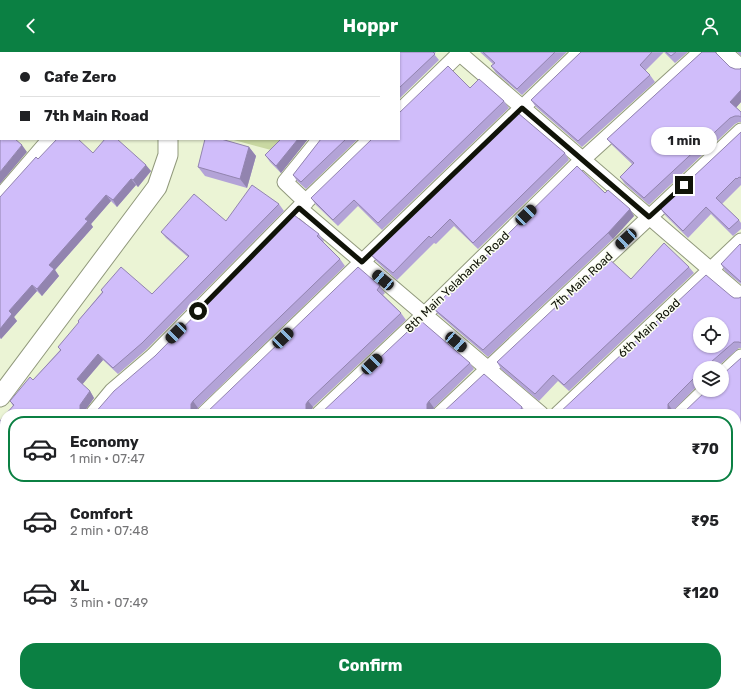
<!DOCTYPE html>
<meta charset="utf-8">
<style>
:root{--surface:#fff;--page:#f2f2f2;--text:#202124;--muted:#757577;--line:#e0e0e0;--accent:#0b8043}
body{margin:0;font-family:Rubik,sans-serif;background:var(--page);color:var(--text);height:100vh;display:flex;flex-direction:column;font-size:15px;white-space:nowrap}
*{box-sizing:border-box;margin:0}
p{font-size:13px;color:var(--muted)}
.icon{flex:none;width:22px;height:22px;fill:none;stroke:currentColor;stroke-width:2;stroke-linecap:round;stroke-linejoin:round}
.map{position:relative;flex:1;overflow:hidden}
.panel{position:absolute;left:0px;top:357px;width:741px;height:288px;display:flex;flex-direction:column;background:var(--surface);border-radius:16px 16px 0 0;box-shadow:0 1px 3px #0004}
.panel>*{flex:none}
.banner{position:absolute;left:0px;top:0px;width:400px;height:88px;box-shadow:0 1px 3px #0004;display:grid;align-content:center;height:88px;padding:0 20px;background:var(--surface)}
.tools{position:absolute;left:693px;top:265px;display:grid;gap:8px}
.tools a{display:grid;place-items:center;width:36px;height:36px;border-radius:50%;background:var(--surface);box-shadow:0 1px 3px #0004;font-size:20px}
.end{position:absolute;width:18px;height:18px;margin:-9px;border:5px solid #101308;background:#fff;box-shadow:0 0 0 2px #fff}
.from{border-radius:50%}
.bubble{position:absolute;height:28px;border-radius:14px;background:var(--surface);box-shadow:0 1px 3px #0004;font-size:13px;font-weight:700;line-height:28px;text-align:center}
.car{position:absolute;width:12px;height:24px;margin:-12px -6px;border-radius:5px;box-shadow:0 0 3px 1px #0007;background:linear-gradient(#222 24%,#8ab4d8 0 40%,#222 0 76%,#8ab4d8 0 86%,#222 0)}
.banner b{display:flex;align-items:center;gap:14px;height:38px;font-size:15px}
.banner b+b{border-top:1px solid var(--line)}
.banner i{width:10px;height:10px;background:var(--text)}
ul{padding:7px 0 0;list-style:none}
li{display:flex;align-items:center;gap:12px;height:66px;margin:0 8px 6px;padding:0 12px;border:2px solid transparent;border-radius:16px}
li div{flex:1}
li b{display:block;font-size:15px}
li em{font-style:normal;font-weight:700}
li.current{border-color:var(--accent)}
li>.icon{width:36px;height:36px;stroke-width:1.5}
.action{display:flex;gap:8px;margin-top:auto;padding:8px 20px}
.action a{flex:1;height:46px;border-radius:16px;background:var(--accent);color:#fff;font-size:16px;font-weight:700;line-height:46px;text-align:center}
header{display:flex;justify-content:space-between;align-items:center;height:52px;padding:0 20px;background:var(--accent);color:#fff;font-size:18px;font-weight:700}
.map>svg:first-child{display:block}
.green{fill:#c9d8a2}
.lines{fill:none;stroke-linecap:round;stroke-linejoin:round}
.minor-casing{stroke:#91997c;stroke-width:17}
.tertiary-casing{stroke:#91997c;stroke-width:21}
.minor{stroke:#fff;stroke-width:15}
.tertiary{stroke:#fff;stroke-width:19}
.wall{fill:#b3a3d7}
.shaded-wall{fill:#9284af}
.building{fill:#d0bdfa;stroke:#9284af;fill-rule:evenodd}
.route{stroke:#101308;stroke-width:5}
.labels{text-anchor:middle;stroke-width:3;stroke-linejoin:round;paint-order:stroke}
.street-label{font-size:12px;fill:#101308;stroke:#fbfef2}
</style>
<header><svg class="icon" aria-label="back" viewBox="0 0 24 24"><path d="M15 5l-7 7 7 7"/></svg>Hoppr<svg class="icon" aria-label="person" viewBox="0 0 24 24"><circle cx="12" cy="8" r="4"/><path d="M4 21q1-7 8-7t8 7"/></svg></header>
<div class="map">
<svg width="741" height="645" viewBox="0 0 741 645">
<rect width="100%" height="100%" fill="#ebf4d5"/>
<path class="green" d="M77,0H155L77,1Z
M194,0H347L194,1Z
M230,87H284L275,99Z"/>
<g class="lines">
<g class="minor-casing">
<path id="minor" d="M67,0V1
M458,0L741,244
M724,0L741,15
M391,1L392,0
M399,60L461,0
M0,145L50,87
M306,150L285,130L320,87
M299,156L541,362
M722,323L741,305
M93,362L112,339L153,304L299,156L371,87
M204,362L580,0
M319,362L424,263L582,108L701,0
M440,362L741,79
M558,362L741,189
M681,362L706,338
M736,425L741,420
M736,539L741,534
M310,640L316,645
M525,640L531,645
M254,645L260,640
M382,645L388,640
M504,645L509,640
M624,645L630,640"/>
</g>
<g class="tertiary-casing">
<path id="tertiary" d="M170,1V0
M0,345L157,135L168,103V87"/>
</g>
<use href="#minor" class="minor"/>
<use href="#tertiary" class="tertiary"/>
</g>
<path class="wall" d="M393,0H436L434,2L439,8L399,47V1Z
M480,0H567L522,43L496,21L491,14L493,12Z
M581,0H664L645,19L650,23L655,30L582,95L536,55L531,48Z
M664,0H688L675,11Z
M702,0H715L730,15L735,17H740L741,16V50L736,55L741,60V70H739L735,72L649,153L625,132L620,125L632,112L612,93L607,87Z
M737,0H741V4Z
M470,36L504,49L509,56L382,178L358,154L338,174L316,153L311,146Z
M741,80V133L722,152L739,168L741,171V177L733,184L711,162L688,186L665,163L660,156Z
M281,87H308L281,121L270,110L265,103Z
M321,87H358L306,137L297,129L293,123Z
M249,95L256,104L247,136L205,124L198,115Z
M93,101L151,119L138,135L136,133L117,155L111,149L91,172L93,175L55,218L59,224L42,244L37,239L14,265L17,269L1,287L0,286V145L38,107Z
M565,101L569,108L478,197L454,174L436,192L434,191L397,228L376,209L371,203Z
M605,141L630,157L634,164L613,187L488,305L438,262L433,256Z
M279,152L284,159L147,297L118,322L103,308L82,332L90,339L94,346L84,360V362H6L13,354L10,349L33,328L60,298L58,295L79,271L78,269L102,240L101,238L152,242L188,205L166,186L161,180L226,169Z
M319,182L324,189L323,190L340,207L345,214L198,356L196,359L94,362Z
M741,193V232L725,219L721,212Z
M689,215L694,221L569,339L558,329L539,349L501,317L497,310L631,227Z
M380,234L385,241L383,243L401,261L406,268L313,355L311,359L205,362Z
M731,244L734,246H739L741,245V296H739L716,316H700V331L673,359L672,362H558Z
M741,306V411H739L736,413V362Z
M470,311L474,317L434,356L432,359L320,362Z
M522,355L527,362H441Z
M5,363V449L0,445V369Z
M741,421V522L736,527V425Z
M736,571L741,576V635L737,639L736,638Z"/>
<path class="shaded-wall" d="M741,38V50L735,57L730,50Z
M298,87H308L281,121L276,114Z
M22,93L27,100L0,132V120Z
M249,95L256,104L247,136L240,127Z
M146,113L151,119L138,135L133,128Z
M131,127L136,133L117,155L113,148Z
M106,143L111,149L91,172L93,175L55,218L59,224L42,244L37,237L49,213L85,167Z
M630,157L634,164L613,187L608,181Z
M32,233L37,239L14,265L17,269L1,287L0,285V277L9,259Z
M98,302L103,308L81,334L77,327Z
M711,310L715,316H709V314Z
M90,339L94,346L84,360V362H82L80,359V353Z
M193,349L198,356L196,359L195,362H193L191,357V352Z
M308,349L313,355L311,359L310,362H308L306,357V352Z
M429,349L434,356L432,359L431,362H429L427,357V352Z
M668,352L673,359L672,362H670L668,358Z
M741,514V520L739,516Z
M241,640H245L246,642L245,645H243Z
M369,640H372L373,642V645H371Z
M491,640H497L495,642V645H493Z
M611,640H617L615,642V645H613Z"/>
<path class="building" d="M23,0H48V1H23Z
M349,0H380V1H348Z
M393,0H433L435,2L399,36V1H392Z
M483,0H555L517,37L491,14L495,11Z
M581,0H652L640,13L650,23L578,89L531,48Z
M666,0H676L671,4Z
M702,0H715L730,15L735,17H740L741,16V38L730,50L741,60V65L739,64H735L730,66L644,146L620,125L634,111L607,87Z
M448,14L470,36L479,27L504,49L378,171L354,148L333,168L311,146L372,87H399V61Z
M518,61L565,101L473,191L450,167L431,186L429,184L393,221L371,203Z
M0,74L1,75V87H15L22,93L0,120Z
M741,80V126L739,125L737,127L736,126L716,146L739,168L729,177L706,155L683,179L660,156Z
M57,87H78L93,101L105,87H117L146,113L133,128L131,127L113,148L106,143L85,167L88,169L49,213L54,217L37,237L32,233L9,259L12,262L0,277V145L36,105L38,107Z
M205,87H221L249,95L240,127L198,115Z
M281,87H298L276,114L265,103Z
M321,87H346L301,130L293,123Z
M577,114L605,141L608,138L630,157L608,181L483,298L433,256Z
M252,133L279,152L142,291L113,316L98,302L77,327L90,339L80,353V359L83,362H6L14,353L10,349L30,325L33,328L61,298L58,295L79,270L78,269L103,240L101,238L121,215L152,242L189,204L161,180L194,142L226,169Z
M294,163L319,182L317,184L340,207L193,349L191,352V357L193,361L194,362H94L114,339L155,304Z
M664,191L689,215L564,333L553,323L535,342L497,310L608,206L631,227Z
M740,192L741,193V230L721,212Z
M358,215L380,234L377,238L401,261L308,349L306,352V357L308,362H205Z
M706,223L731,244L734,246H739L741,245V291L739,290H734L711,310L709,314V316H700V323L695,325L668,352V358L670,362H607L605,360L604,362H558ZM700,272H722V294H700Z
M420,268L470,311L429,349L427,352V357L430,362H320Z
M741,306V406L739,405H736V362H682L707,338H722V323Z
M484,322L522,355L521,357L527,362H441Z
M5,363V447L0,442V369Z
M741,421V514L739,516L737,515L736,516V425Z
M736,571L741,576V624L736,629Z
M146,640H241L242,644L244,645H140Z
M261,640H299L306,645H254Z
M320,640H369L371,644L372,645H317L318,644Z
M389,640H491L493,644L494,645H382Z
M510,640H515L520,645H505Z
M535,640H611L613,644L614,645H532L533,644Z
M631,640H699L704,645H624Z"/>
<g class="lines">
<path class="route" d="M198,259L299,156L362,210L522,56L649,165L684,133"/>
</g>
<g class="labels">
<g class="street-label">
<text transform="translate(582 229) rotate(-43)" y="4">7th Main Road</text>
<text transform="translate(457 230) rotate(-44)" y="4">8th Main Yelahanka Road</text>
<text transform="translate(649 276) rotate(-43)" y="4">6th Main Road</text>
</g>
</g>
</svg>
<div class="tools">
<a><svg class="icon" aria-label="locate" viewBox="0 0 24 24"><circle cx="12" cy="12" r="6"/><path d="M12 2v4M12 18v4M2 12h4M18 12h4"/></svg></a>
<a><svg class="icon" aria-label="layers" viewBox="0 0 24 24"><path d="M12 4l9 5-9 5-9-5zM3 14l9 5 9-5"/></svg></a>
</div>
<i class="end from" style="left:198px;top:259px"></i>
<i class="end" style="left:684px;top:133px"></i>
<div class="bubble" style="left:651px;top:75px;width:66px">1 min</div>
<i class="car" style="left:526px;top:163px;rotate:46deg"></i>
<i class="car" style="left:626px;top:187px;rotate:227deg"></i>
<i class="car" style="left:383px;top:228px;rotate:310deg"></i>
<i class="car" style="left:176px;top:281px;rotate:225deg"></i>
<i class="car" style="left:283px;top:286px;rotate:46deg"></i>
<i class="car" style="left:456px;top:290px;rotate:131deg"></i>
<i class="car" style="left:372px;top:312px;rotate:46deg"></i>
<div class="banner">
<b><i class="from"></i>Cafe Zero</b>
<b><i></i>7th Main Road</b>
</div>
<section class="panel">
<ul>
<li class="current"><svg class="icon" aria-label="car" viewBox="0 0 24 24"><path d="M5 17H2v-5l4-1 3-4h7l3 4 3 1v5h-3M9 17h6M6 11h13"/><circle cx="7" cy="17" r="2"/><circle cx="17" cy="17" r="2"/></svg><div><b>Economy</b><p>1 min · 07:47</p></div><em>₹70</em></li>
<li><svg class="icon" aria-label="car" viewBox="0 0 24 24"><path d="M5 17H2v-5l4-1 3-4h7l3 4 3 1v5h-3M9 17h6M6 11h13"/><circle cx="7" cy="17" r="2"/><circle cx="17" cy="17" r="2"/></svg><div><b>Comfort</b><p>2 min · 07:48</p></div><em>₹95</em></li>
<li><svg class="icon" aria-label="car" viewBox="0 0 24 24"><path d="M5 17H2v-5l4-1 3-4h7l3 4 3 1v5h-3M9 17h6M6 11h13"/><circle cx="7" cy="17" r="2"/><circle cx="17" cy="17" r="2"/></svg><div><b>XL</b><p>3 min · 07:49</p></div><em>₹120</em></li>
</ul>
<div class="action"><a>Confirm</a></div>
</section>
</div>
